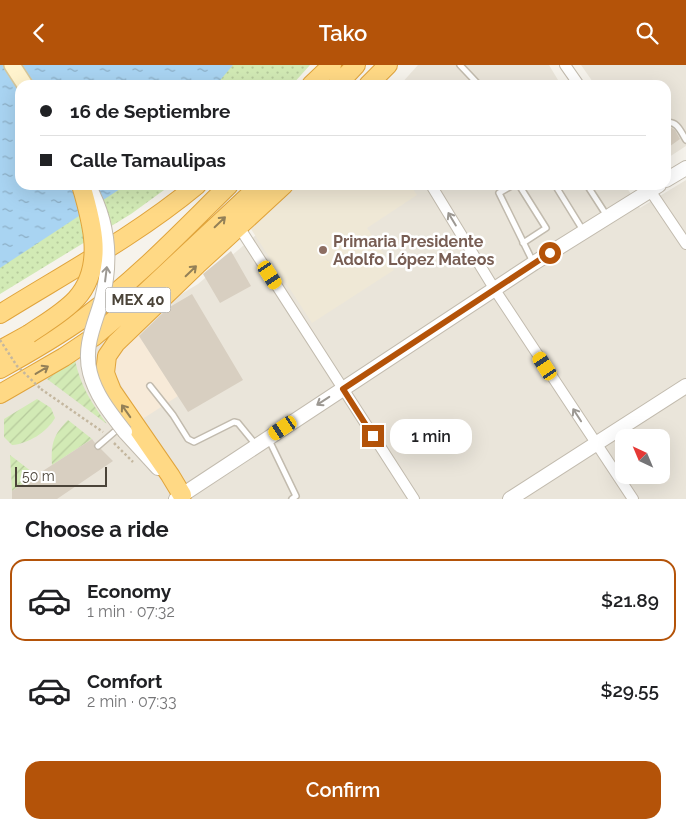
<!DOCTYPE html>
<meta charset="utf-8">
<style>
:root{--surface:#fff;--page:#f6f6f6;--text:#202124;--muted:#757577;--line:#e0e0e0;--accent:#b45309}
body{margin:0;font-family:Raleway,sans-serif;background:var(--page);color:var(--text);height:100vh;display:flex;flex-direction:column;font-size:19px;white-space:nowrap}
*{box-sizing:border-box;margin:0}
p{font-size:16px;color:var(--muted)}
.icon{flex:none;width:28px;height:28px;fill:none;stroke:currentColor;stroke-width:2;stroke-linecap:round;stroke-linejoin:round}
.map{position:relative;height:434px;overflow:hidden}
.details{display:flex;flex-direction:column;background:var(--surface);flex:1}
.details>*{flex:none}
.hud{position:absolute;left:15px;top:15px;width:656px;height:110px;border-radius:15px;box-shadow:0 5px 20px #0002;display:grid;align-content:center;height:110px;padding:0 25px;background:var(--surface)}
.needle{width:32px;rotate:316deg}
.buttons{position:absolute;left:615px;top:364px;display:grid;gap:10px}
.buttons a{display:grid;place-items:center;width:55px;height:55px;border-radius:10px;background:var(--surface);box-shadow:0 5px 20px #0002;font-size:25px}
.scale{position:absolute;left:15px;bottom:12px;width:92px;box-sizing:border-box;padding-left:5px;border:2px solid #4b4439;border-top:0;font-size:14px;line-height:18px;white-space:nowrap;color:#4b4439;-webkit-text-stroke:4px #fff;paint-order:stroke}
.end{position:absolute;width:22px;height:22px;margin:-11px;border:6px solid #b45309;background:#fff;box-shadow:0 0 0 2px #fff}
.from{border-radius:50%}
.bubble{position:absolute;height:35px;border-radius:15px;background:var(--surface);box-shadow:0 5px 20px #0002;font-size:16px;font-weight:600;line-height:35px;text-align:center}
.car{position:absolute;width:15px;height:30px;margin:-15px -8px;border-radius:6px;box-shadow:0 0 4px 1px #0007;background:linear-gradient(#f5c518 24%,#345 0 40%,#f5c518 0 76%,#345 0 86%,#f5c518 0)}
.hud b{display:flex;align-items:center;gap:18px;height:48px;font-size:19px}
.hud b+b{border-top:1px solid var(--line)}
.hud i{width:12px;height:12px;background:var(--text)}
ul{padding:0;list-style:none}
li{display:flex;align-items:center;gap:15px;height:82px;margin:0 10px 8px;padding:0 15px;border:2px solid transparent;border-radius:15px}
li div{flex:1}
li b{display:block;font-size:19px}
li em{font-style:normal;font-weight:600}
li.selected{border-color:var(--accent)}
li>.icon{width:45px;height:45px;stroke-width:1.5}
h2{padding:0 25px;font-size:22px;line-height:60px}
.cta{display:flex;gap:10px;margin-top:auto;padding:10px 25px}
.cta a{flex:1;height:58px;border-radius:15px;background:var(--accent);color:#fff;font-size:20px;font-weight:600;line-height:58px;text-align:center}
header{display:flex;justify-content:space-between;align-items:center;height:65px;padding:0 25px;background:var(--accent);color:#fff;font-size:22px;font-weight:600}
.map>svg:first-child{display:block}
.residential{fill:#eae5da;fill-rule:evenodd}
.commercial{fill:#f7ead8}
.education{fill:#efe8d6}
.park{fill:url(#park-dots)}
.garden{fill:url(#garden-furrows)}
.water{fill:url(#water-ripples)}
.building{fill:#d8cfc1}
.lines{fill:none;stroke-linecap:round;stroke-linejoin:round}
.service-casing{stroke:#c2bbae;stroke-width:8}
.minor-casing{stroke:#c2bbae;stroke-width:12}
.tertiary-casing{stroke:#c2bbae;stroke-width:16}
.secondary-casing{stroke:#d6c79b;stroke-width:18}
.trunk-casing{stroke:#e0a43c;stroke-width:20}
.path{stroke:#c4b79f;stroke-width:2.5;stroke-dasharray:2.5 2.5;stroke-linecap:butt}
.service{stroke:#fff;stroke-width:5}
.minor{stroke:#fff;stroke-width:10}
.tertiary{stroke:#fff;stroke-width:14}
.secondary{stroke:#fff3cd;stroke-width:15}
.trunk{stroke:#ffd985;stroke-width:18}
.tertiary-bridge-casing{stroke:#c2bbae;stroke-width:16;stroke-linecap:butt}
.trunk-bridge-casing{stroke:#e0a43c;stroke-width:20;stroke-linecap:butt}
.path-bridge{stroke:#c4b79f;stroke-width:2.5;stroke-dasharray:2.5 2.5;stroke-linecap:butt}
.tertiary-bridge{stroke:#fff;stroke-width:14}
.trunk-bridge{stroke:#ffd985;stroke-width:18}
.oneway{stroke:#9c9892}
.oneway2{stroke:#938057}
.route{stroke:#b45309;stroke-width:6}
.education-dot{fill:#8d6e63;stroke:#fff;stroke-width:2}
.labels{text-anchor:middle;stroke-width:5;stroke-linejoin:round;paint-order:stroke}
.shield{fill:#fff;stroke:#817c74;stroke-width:1}
.shield-label{font-size:15px;font-weight:bold;fill:#4b4439}
.education-label{font-size:16px;font-weight:bold;fill:#785e54;stroke:#fff;text-anchor:start}
</style>
<header><svg class="icon" aria-label="back" viewBox="0 0 24 24"><path d="M15 5l-7 7 7 7"/></svg>Tako<svg class="icon" aria-label="search" viewBox="0 0 24 24"><circle cx="10" cy="10" r="6"/><path d="M15 15l6 6"/></svg></header>
<div class="map">
<svg width="686" height="434" viewBox="0 0 686 434">
<defs>
<pattern id="park-dots" width="8" height="8" patternUnits="userSpaceOnUse" patternTransform="scale(1.25)"><rect width="8" height="8" fill="#d2eab5"/><path d="M2 2h.1M6 6h.1" fill="none" stroke="#b6ca9c" stroke-width="1.8" stroke-linecap="round"/></pattern>
<pattern id="garden-furrows" width="10" height="10" patternUnits="userSpaceOnUse" patternTransform="scale(1.25)"><rect width="10" height="10" fill="#d2eab5"/><path d="M-1 1l2-2M0 10L10 0M9 11l2-2" fill="none" stroke="#b6ca9c"/></pattern>
<pattern id="water-ripples" width="26" height="14" patternUnits="userSpaceOnUse" patternTransform="scale(1.25)"><rect width="26" height="14" fill="#a9d4f2"/><path d="M2 4q2-2 4 0t4 0M15 11q2-2 4 0t4 0" fill="none" stroke="#8caec5"/></pattern>
</defs>
<rect width="100%" height="100%" fill="#f6f3ec"/>
<path class="residential" d="M418,0H549L561,20H400Z
M581,0H686V81L666,94V20H595Z
M686,115V434H0V339L198,219L315,120H625L640,143ZM624,372H661V410H624Z"/>
<path class="commercial" d="M134,263L178,331L141,355L110,300Z"/>
<path class="education" d="M292,120H410L417,130L367,163L394,205L312,258L251,164L253,156Z"/>
<path class="park" d="M0,0H310L292,20H20V120H171L131,149L0,229Z"/>
<path class="garden" d="M75,295C80,320 92,339 107,359L47,314Z
M37,334L51,343L55,353C47,367 28,379 12,380L4,372V354Z
M68,355L92,374L52,400C51,379 53,370 68,355Z
M10,390L36,410L12,426Z"/>
<path class="water" d="M0,0H233L216,20H20V120H126L0,203Z"/>
<path class="building" d="M670,62L675,65L680,74L666,84V64Z
M231,186L251,221L220,238L203,209Z
M192,229L243,315L188,347L139,271L168,243Z
M92,374L95,378L94,381L95,384H101L113,396L57,434H12V426Z"/>
<g class="lines">
<g class="service-casing">
<path id="service" d="M460,0L479,20
M666,58C677,55 681,67 686,75
M513,120L499,128L533,197
M519,120L546,163L523,178
M555,120L584,167
M587,120L607,151
M150,321L173,350L188,374L194,377L234,357L238,358L256,380
M269,375L296,431L292,434
M98,381L120,362"/>
</g>
<g class="minor-casing">
<path id="minor" d="M565,0L579,20
M431,120L495,225L633,434
M647,121L686,179
M239,162L414,434"/>
</g>
<g class="tertiary-casing">
<path id="tertiary" d="M666,115L686,103
M125,367L158,403
M176,434L534,198L659,120
M510,434L686,321"/>
</g>
<g class="secondary-casing">
<path id="secondary" d="M12,0L25,20"/>
</g>
<g class="trunk-casing">
<path id="trunk" d="M311,20L332,0
M337,20L356,0
M368,20L388,0
M0,249C66,208 137,170 197,120
M0,285L29,269
M0,304C29,288 58,271 85,252C137,214 183,165 229,120
M0,329L64,292L95,271L135,237L260,120
M182,430L170,410L112,326L108,316L105,308L107,291L116,278L197,200L284,120"/>
</g>
<path class="path" d="M41,324L103,367
M114,378L133,397"/>
<use href="#service" class="service"/>
<use href="#minor" class="minor"/>
<use href="#tertiary" class="tertiary"/>
<use href="#secondary" class="secondary"/>
<use href="#trunk" class="trunk"/>
<g class="tertiary-bridge-casing">
<path id="tertiary-bridge" d="M88,120C108,156 112,195 102,234C95,259 83,281 90,308C96,331 111,349 125,367"/>
</g>
<g class="trunk-bridge-casing">
<path id="trunk-bridge" d="M29,269C45,258 63,248 76,234C105,202 92,157 81,120"/>
</g>
<path class="path-bridge" d="M0,275L17,301L41,324"/>
<use href="#tertiary-bridge" class="tertiary-bridge"/>
<use href="#trunk-bridge" class="trunk-bridge"/>
</g>
<defs><path id="oneway-shaft" d="M-6 0H5M1.5-3L5.5 0L1.5 3" fill="none" stroke-width="1.6" stroke-linecap="round" stroke-linejoin="round" transform="scale(1.25)"/></defs>
<g class="oneway">
<use href="#oneway-shaft" transform="translate(452 154) rotate(-121)"/>
<use href="#oneway-shaft" transform="translate(106 209) rotate(-83)"/>
<use href="#oneway-shaft" transform="translate(323 336) rotate(147)"/>
<use href="#oneway-shaft" transform="translate(577 350) rotate(-123)"/>
</g>
<g class="oneway2">
<use href="#oneway-shaft" transform="translate(220 157) rotate(-44)"/>
<use href="#oneway-shaft" transform="translate(191 206) rotate(-44)"/>
<use href="#oneway-shaft" transform="translate(42 305) rotate(-31)"/>
<use href="#oneway-shaft" transform="translate(126 346) rotate(-125)"/>
</g>
<g class="lines">
<path class="route" d="M373,371L343,324L550,188"/>
</g>
<circle class="education-dot" cx="323" cy="185" r="5"/>
<g class="labels">
<rect class="shield" x="105.5" y="222.5" width="65" height="25" rx="4"/>
<g class="shield-label">
<text x="138" y="240">MEX 40</text>
</g>
<g class="education-label">
<text x="333" y="182">Primaria Presidente<tspan x="333" dy="18">Adolfo López Mateos</tspan></text>
</g>
</g>
</svg>
<div class="buttons">
<a><svg class="needle" viewBox="-14 -14 28 28"><path d="M0-13l5 13h-10z" fill="#e53935"/><path d="M0 13l5-13h-10z" fill="#757577"/></svg></a>
</div>
<div class="scale">50 m</div>
<i class="end from" style="left:550px;top:188px"></i>
<i class="end" style="left:373px;top:371px"></i>
<div class="bubble" style="left:390px;top:354px;width:82px">1 min</div>
<i class="car" style="left:270px;top:210px;rotate:147deg"></i>
<i class="car" style="left:545px;top:301px;rotate:327deg"></i>
<i class="car" style="left:283px;top:363px;rotate:236deg"></i>
<div class="hud">
<b><i class="from"></i>16 de Septiembre</b>
<b><i></i>Calle Tamaulipas</b>
</div>
</div>
<section class="details">
<h2>Choose a ride</h2>
<ul>
<li class="selected"><svg class="icon" aria-label="car" viewBox="0 0 24 24"><path d="M5 17H2v-5l4-1 3-4h7l3 4 3 1v5h-3M9 17h6M6 11h13"/><circle cx="7" cy="17" r="2"/><circle cx="17" cy="17" r="2"/></svg><div><b>Economy</b><p>1 min · 07:32</p></div><em>$21.89</em></li>
<li><svg class="icon" aria-label="car" viewBox="0 0 24 24"><path d="M5 17H2v-5l4-1 3-4h7l3 4 3 1v5h-3M9 17h6M6 11h13"/><circle cx="7" cy="17" r="2"/><circle cx="17" cy="17" r="2"/></svg><div><b>Comfort</b><p>2 min · 07:33</p></div><em>$29.55</em></li>
</ul>
<div class="cta"><a>Confirm</a></div>
</section>
